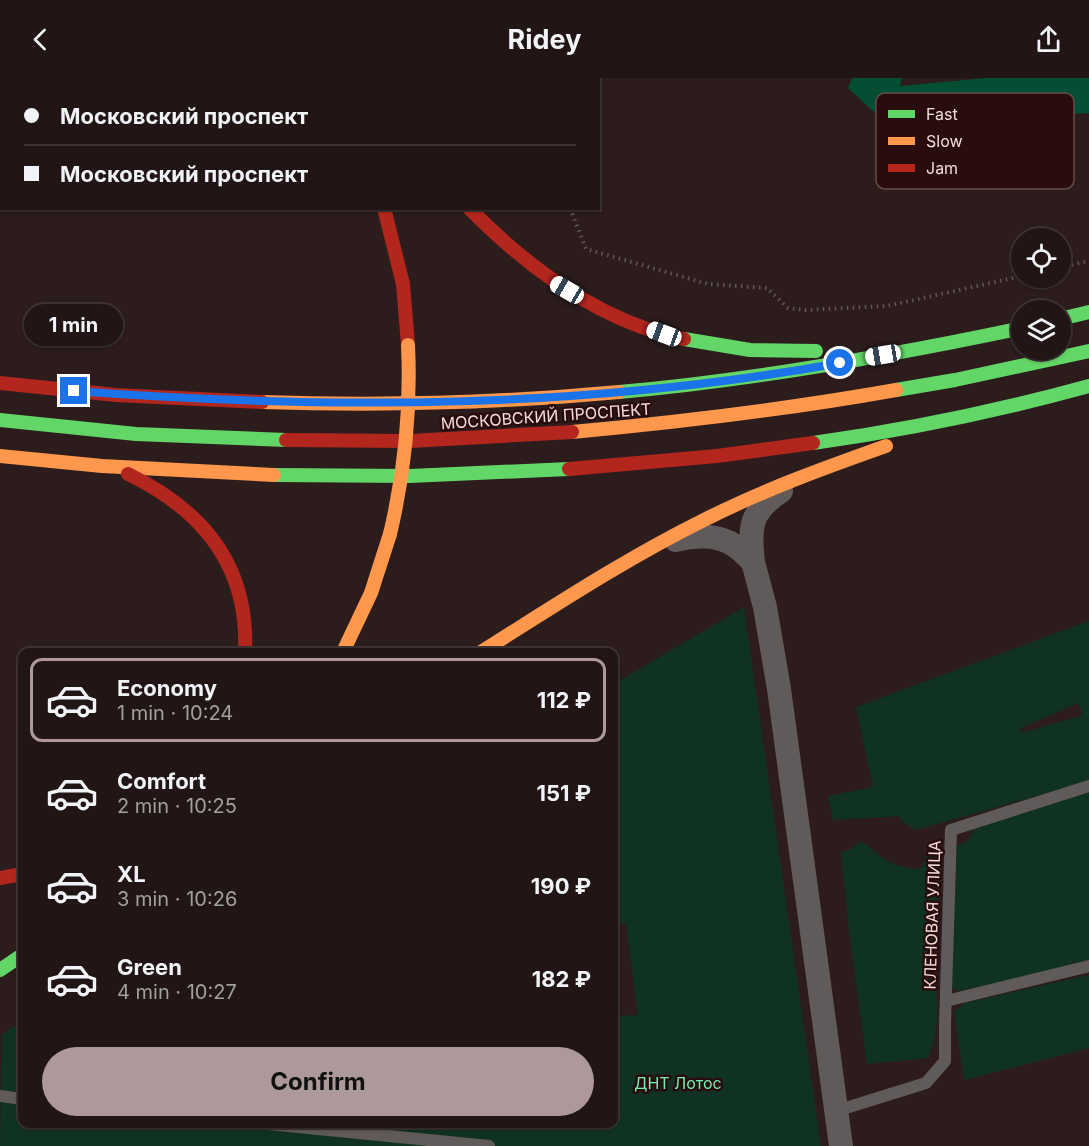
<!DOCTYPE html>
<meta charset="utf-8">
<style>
:root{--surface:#211515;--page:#2d2222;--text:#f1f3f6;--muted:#a29fa0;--line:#3e3434;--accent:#ad9999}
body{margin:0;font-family:Inter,sans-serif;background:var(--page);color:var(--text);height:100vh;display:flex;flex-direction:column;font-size:22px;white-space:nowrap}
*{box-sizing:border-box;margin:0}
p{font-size:20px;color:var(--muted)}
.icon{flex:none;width:33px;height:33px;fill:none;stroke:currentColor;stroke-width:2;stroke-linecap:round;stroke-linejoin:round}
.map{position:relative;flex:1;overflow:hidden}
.drawer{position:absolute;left:18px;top:570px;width:600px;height:480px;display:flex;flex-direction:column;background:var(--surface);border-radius:12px;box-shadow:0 2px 4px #0004,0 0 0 2px var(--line)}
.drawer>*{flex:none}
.banner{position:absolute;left:0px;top:0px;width:600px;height:132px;box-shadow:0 2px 4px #0004,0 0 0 2px var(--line);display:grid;align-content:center;height:132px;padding:0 24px;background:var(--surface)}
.tools{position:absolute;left:1011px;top:150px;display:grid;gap:12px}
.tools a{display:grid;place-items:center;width:60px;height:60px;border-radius:50%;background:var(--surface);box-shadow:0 2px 4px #0004,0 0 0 2px var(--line);font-size:30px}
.end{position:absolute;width:27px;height:27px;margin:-14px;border:8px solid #1a73e8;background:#fff;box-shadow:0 0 0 3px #fff}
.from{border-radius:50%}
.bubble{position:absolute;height:42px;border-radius:21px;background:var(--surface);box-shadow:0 2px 4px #0004,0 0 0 2px var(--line);font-size:20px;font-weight:700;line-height:42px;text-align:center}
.car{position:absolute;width:18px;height:36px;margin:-18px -9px;border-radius:8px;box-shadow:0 0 4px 2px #0007;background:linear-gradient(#fff 24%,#345 0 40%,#fff 0 76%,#345 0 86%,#fff 0)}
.banner b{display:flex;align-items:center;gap:21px;height:57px;font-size:22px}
.banner b+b{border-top:2px solid var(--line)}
.banner i{width:15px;height:15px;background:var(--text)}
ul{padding:10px 0 0;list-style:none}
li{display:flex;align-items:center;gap:18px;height:84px;margin:0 12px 9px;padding:0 12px;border:3px solid transparent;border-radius:12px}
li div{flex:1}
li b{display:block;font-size:22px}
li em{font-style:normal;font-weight:700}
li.current{border-color:var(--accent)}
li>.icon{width:54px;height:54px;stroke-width:1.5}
.button{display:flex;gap:12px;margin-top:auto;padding:12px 24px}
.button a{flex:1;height:69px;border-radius:36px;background:var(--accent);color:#111;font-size:24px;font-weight:700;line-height:69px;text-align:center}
header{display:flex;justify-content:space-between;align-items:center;height:78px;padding:0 24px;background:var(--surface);font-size:27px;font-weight:700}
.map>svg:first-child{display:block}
.green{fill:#103222;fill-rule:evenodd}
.water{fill:#044f33}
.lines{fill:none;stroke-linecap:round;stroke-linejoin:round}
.path{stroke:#605858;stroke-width:4;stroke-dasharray:1.5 4.5;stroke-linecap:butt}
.lane{stroke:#615a5a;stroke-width:12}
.street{stroke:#615a5a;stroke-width:24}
.fast{stroke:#63d668;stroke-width:14}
.slow{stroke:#ff974d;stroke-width:14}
.jam{stroke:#b3261e;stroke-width:14}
.slow-bridge{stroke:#ff974d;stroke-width:14}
.route{stroke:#1a73e8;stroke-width:8}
.labels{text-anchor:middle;stroke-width:5;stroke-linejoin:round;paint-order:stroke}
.street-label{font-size:16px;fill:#f3dddc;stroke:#290c0d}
.park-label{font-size:16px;fill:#73f0b4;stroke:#290c0d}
.key{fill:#290c0d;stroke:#664b4b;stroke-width:1.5}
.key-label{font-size:16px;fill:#f3dddc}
</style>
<header><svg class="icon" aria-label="back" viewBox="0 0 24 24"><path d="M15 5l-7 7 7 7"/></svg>Ridey<svg class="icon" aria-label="share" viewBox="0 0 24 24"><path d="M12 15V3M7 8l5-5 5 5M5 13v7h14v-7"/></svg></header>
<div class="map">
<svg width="1089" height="1068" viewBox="0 0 1089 1068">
<rect width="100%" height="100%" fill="#2c1c1c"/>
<path class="green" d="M744,529L821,1068H0L2,957L22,942V1046H614V938L638,937L626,845L614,846V606Z
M1089,543V703L916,752L901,743L900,738L833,742L828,718L873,709L856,629ZM1078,625L1083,637L1022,655L1021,650Z
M1089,714V882L1069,886V889L959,913L950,909L957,768L967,763L977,747Z
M862,763C883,781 892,790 921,791L927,777L943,779C939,812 935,846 935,880C935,916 943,945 928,980L867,986L849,853L841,773H848Z
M1089,897V970L964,1002L954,933L965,925Z"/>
<path class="water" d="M852,0H902L900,8L986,0H1089V35L888,47L848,10Z"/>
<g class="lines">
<path class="path" d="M569,2L570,0
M570,130L586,171L708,206L767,210L788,230L805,232L887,228L1022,198
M1060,189L1089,183"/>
<path class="lane" d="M946,923L1089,888
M0,1018L22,1021
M836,1033L926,1005L945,983V947L951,752L1089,708
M268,1046L489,1068"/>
<path class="street" d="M676,462C694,457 719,456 735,468C742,472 747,478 753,484C749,449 750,433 781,413
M753,484L765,529L779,611L841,1068"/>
<path class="fast" d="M323,0L324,2
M373,0L374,2
M1060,241L1089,234
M684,261L750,272L816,273
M896,312L955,302L1089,273
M619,314C755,302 889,278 1022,250
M0,342L136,356L286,362
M813,365C906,352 998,333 1089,308
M274,397L410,398L569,391
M0,892L22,877"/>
<path class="slow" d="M262,324C381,328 500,325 619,314
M572,354C681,344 789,331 896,312
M0,378L102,388L274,397
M343,574L371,515L390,456
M481,574C554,528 627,480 704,442C763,412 824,390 886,368"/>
<path class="jam" d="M384,130L403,206L408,267
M469,130C528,190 600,244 684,261
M0,305L116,317L262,324
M286,362L410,363L572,354
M569,391L717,378L813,365
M128,396C203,432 249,488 245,574
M0,800L22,796"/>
<path class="slow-bridge" d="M390,456C405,393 411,331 408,267"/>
</g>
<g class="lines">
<path class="route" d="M74,313C333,332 584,331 840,285"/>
</g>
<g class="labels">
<g class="street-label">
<text transform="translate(546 338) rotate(-4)" y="6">МОСКОВСКИЙ ПРОСПЕКТ</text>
<text transform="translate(932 837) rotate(-88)" y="6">КЛЕНОВАЯ УЛИЦА</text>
</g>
<g class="park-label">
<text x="678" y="1011">ДНТ Лотос</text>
</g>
</g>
<rect x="876" y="15" width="198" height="96" rx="9" class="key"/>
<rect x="888" y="32" width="27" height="8" fill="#63d668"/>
<rect x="888" y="59" width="27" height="8" fill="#ff974d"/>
<rect x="888" y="86" width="27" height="8" fill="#b3261e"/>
<g class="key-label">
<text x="926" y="42">Fast</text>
<text x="926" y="69">Slow</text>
<text x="926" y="96">Jam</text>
</g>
</svg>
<div class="tools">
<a><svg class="icon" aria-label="locate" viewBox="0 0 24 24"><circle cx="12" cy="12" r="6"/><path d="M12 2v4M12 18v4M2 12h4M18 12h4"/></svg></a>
<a><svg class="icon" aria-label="layers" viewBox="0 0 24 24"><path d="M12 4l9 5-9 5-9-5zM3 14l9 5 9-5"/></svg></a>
</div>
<i class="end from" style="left:840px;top:285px"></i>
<i class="end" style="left:74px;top:313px"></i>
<div class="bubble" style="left:24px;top:226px;width:99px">1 min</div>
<i class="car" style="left:567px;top:212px;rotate:300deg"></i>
<i class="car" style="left:664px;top:256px;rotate:290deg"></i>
<i class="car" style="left:883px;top:277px;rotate:260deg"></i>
<div class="banner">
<b><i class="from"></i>Московский проспект</b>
<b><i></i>Московский проспект</b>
</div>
<section class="drawer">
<ul>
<li class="current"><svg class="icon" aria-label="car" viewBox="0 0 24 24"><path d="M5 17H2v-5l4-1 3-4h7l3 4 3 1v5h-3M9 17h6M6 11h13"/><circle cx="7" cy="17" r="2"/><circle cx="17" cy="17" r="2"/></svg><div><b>Economy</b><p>1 min · 10:24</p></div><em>112 ₽</em></li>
<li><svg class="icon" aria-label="car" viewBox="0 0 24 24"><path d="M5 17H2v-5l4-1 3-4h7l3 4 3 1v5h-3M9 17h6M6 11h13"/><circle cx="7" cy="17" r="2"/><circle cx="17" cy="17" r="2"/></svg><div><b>Comfort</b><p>2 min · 10:25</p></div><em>151 ₽</em></li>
<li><svg class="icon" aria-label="car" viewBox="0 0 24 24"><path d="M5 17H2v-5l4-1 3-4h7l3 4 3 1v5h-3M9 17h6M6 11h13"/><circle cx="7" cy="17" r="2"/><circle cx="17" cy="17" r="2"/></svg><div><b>XL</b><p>3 min · 10:26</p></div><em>190 ₽</em></li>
<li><svg class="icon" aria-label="car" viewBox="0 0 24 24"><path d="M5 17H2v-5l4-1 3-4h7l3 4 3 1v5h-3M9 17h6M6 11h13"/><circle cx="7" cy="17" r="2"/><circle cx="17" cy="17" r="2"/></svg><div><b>Green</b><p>4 min · 10:27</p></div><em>182 ₽</em></li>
</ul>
<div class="button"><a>Confirm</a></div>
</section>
</div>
